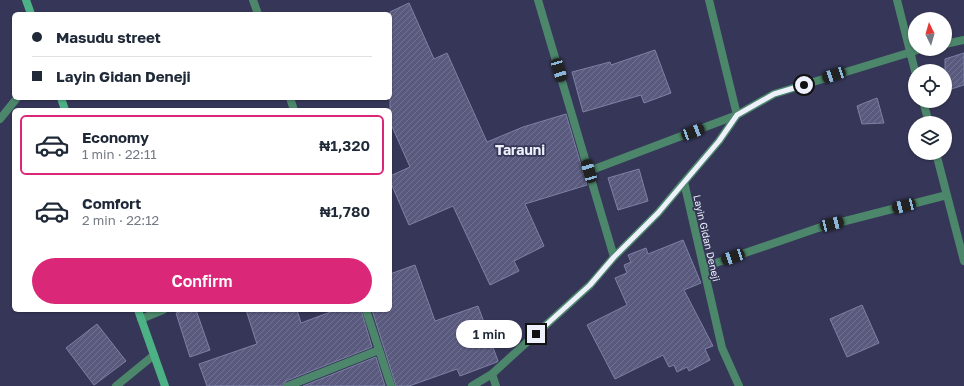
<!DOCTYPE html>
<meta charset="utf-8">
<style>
:root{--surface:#fff;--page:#f2f2f3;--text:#1f2937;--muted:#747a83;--line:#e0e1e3;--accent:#db2777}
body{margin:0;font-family:"Golos Text",sans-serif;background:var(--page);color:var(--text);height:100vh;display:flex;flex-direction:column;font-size:15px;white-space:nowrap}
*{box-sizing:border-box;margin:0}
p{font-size:13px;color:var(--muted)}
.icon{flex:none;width:22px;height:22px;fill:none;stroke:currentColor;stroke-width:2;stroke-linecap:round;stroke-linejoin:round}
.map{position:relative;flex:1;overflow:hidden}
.drawer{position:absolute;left:12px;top:108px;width:380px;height:204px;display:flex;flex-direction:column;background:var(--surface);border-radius:6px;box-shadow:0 1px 3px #0004}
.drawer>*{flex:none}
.top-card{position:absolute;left:12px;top:12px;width:380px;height:88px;border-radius:6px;box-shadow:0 1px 3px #0004;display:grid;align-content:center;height:88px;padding:0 20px;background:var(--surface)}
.needle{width:26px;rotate:355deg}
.tools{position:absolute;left:908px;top:12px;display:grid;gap:8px}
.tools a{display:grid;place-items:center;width:44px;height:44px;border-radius:50%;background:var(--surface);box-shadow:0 1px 3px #0004;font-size:20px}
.end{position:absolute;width:18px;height:18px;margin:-9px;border:5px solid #eef0fc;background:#111;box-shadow:0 0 0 2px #111}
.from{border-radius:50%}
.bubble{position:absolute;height:28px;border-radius:14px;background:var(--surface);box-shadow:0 1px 3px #0004;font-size:13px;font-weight:600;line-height:28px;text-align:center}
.car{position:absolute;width:12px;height:24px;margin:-12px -6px;border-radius:5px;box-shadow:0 0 3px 1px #0007;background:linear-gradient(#222 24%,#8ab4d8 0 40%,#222 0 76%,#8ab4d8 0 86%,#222 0)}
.top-card b{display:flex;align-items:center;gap:14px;height:38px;font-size:15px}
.top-card b+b{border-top:1px solid var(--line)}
.top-card i{width:10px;height:10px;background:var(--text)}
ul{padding:7px 0 0;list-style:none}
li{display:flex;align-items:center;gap:12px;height:60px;margin:0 8px 6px;padding:0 12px;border:2px solid transparent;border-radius:6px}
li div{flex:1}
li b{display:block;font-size:15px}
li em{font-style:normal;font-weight:600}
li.selected{border-color:var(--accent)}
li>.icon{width:36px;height:36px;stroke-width:1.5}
.button{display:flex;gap:8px;margin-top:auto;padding:8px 20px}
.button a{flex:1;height:46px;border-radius:24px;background:var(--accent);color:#fff;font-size:16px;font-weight:600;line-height:46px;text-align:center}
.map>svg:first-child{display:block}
.building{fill:url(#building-hatch);stroke:#7e80a6}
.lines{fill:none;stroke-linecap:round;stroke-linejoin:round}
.street{stroke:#4c876b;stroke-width:8}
.secondary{stroke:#4db186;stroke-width:8}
.route{stroke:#eef0fc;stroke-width:5}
.labels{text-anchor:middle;stroke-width:3.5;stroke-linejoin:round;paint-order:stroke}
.street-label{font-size:10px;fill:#eef0fc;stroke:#363758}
.district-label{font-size:14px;font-weight:bold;fill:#eef0fc;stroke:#363758}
</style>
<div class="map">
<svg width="964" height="386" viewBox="0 0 964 386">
<defs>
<pattern id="building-hatch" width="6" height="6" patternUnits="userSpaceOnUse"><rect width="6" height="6" fill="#595a7e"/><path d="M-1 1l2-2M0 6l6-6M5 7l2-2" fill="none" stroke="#717291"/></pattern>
</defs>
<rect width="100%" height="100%" fill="#363758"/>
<path class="building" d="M409,3L434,59L447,53L487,142L523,127L566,114L587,185L525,204L544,246L514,261L519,271L490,285L453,206L409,225L390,181V176L410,167L390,122V12Z
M655,50L671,93L644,103L641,95L583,112L572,72L610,62L611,65Z
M964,53V85L945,91V59Z
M877,98L884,123L862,124L857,106Z
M639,169L648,201L618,210L608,178Z
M683,240L701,283L684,290L713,346L705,349L710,360L689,371L687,367L677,372L674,365L669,367L663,355L615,379L587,325L627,305L615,278L627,273L624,265L631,262L628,255L646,248L648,254Z
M415,265L435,321L478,306L498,361L497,362L460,376L457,369L409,386H396L372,310H390V274Z
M862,305L879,343L847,357L830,319Z
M185,310H196L210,350L190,357L176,313Z
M246,310H297L301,323L336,310H361L372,347L286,381L283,386H207L199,364L257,344Z
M97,324L126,361L94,385L66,348Z
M376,357L385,386H303Z"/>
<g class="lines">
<path class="street" d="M253,0L258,14
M538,0L614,257
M897,0L915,71
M945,44L964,40
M290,98L294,110
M923,101L929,123
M0,119L17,98
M936,153L964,261
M589,171L737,115L709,0
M684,182L719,141L737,115L774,94L921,49
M704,267L818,228L947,195
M366,310L391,386
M141,319L163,310
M116,386L154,355
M288,386L379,350
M472,386L492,374
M496,386L492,374L590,285L614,257L658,213L684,182L722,348L739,386"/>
<path class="secondary" d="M26,0L31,14
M61,98L65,110
M138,310L165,386"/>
</g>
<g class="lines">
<path class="route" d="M536,334L590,285L614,257L658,213L719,141L737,115L774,94L804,85"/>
</g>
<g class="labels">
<g class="street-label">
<text transform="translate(707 238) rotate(77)" y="4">Layin Gidan Deneji</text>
</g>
<g class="district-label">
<text x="520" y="155">Tarauni</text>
</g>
</g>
</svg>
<div class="tools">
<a><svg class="needle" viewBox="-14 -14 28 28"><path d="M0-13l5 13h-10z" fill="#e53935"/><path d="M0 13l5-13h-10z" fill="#747a83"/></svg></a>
<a><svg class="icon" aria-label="locate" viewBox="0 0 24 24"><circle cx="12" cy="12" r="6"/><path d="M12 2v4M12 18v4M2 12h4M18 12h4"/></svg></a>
<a><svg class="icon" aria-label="layers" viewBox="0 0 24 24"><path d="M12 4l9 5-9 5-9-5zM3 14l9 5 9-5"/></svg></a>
</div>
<i class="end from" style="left:804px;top:85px"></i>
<i class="end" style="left:536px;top:334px"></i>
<div class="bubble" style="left:456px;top:320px;width:66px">1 min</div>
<i class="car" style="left:559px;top:70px;rotate:163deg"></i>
<i class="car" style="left:834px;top:75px;rotate:252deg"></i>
<i class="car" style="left:693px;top:132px;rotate:69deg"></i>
<i class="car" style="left:589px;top:171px;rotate:344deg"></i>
<i class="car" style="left:904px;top:206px;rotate:256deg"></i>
<i class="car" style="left:832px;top:224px;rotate:76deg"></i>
<i class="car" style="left:733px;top:257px;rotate:251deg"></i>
<div class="top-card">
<b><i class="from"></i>Masudu street</b>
<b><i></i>Layin Gidan Deneji</b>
</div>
<section class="drawer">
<ul>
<li class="selected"><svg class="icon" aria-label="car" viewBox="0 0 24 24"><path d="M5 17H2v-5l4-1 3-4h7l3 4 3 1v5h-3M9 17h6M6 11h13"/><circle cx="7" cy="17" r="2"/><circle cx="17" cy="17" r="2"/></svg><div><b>Economy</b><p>1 min · 22:11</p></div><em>₦1,320</em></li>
<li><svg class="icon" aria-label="car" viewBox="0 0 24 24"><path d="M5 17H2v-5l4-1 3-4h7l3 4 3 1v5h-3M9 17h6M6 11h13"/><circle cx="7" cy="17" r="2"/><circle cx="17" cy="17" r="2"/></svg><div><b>Comfort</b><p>2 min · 22:12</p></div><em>₦1,780</em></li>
</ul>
<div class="button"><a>Confirm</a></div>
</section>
</div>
